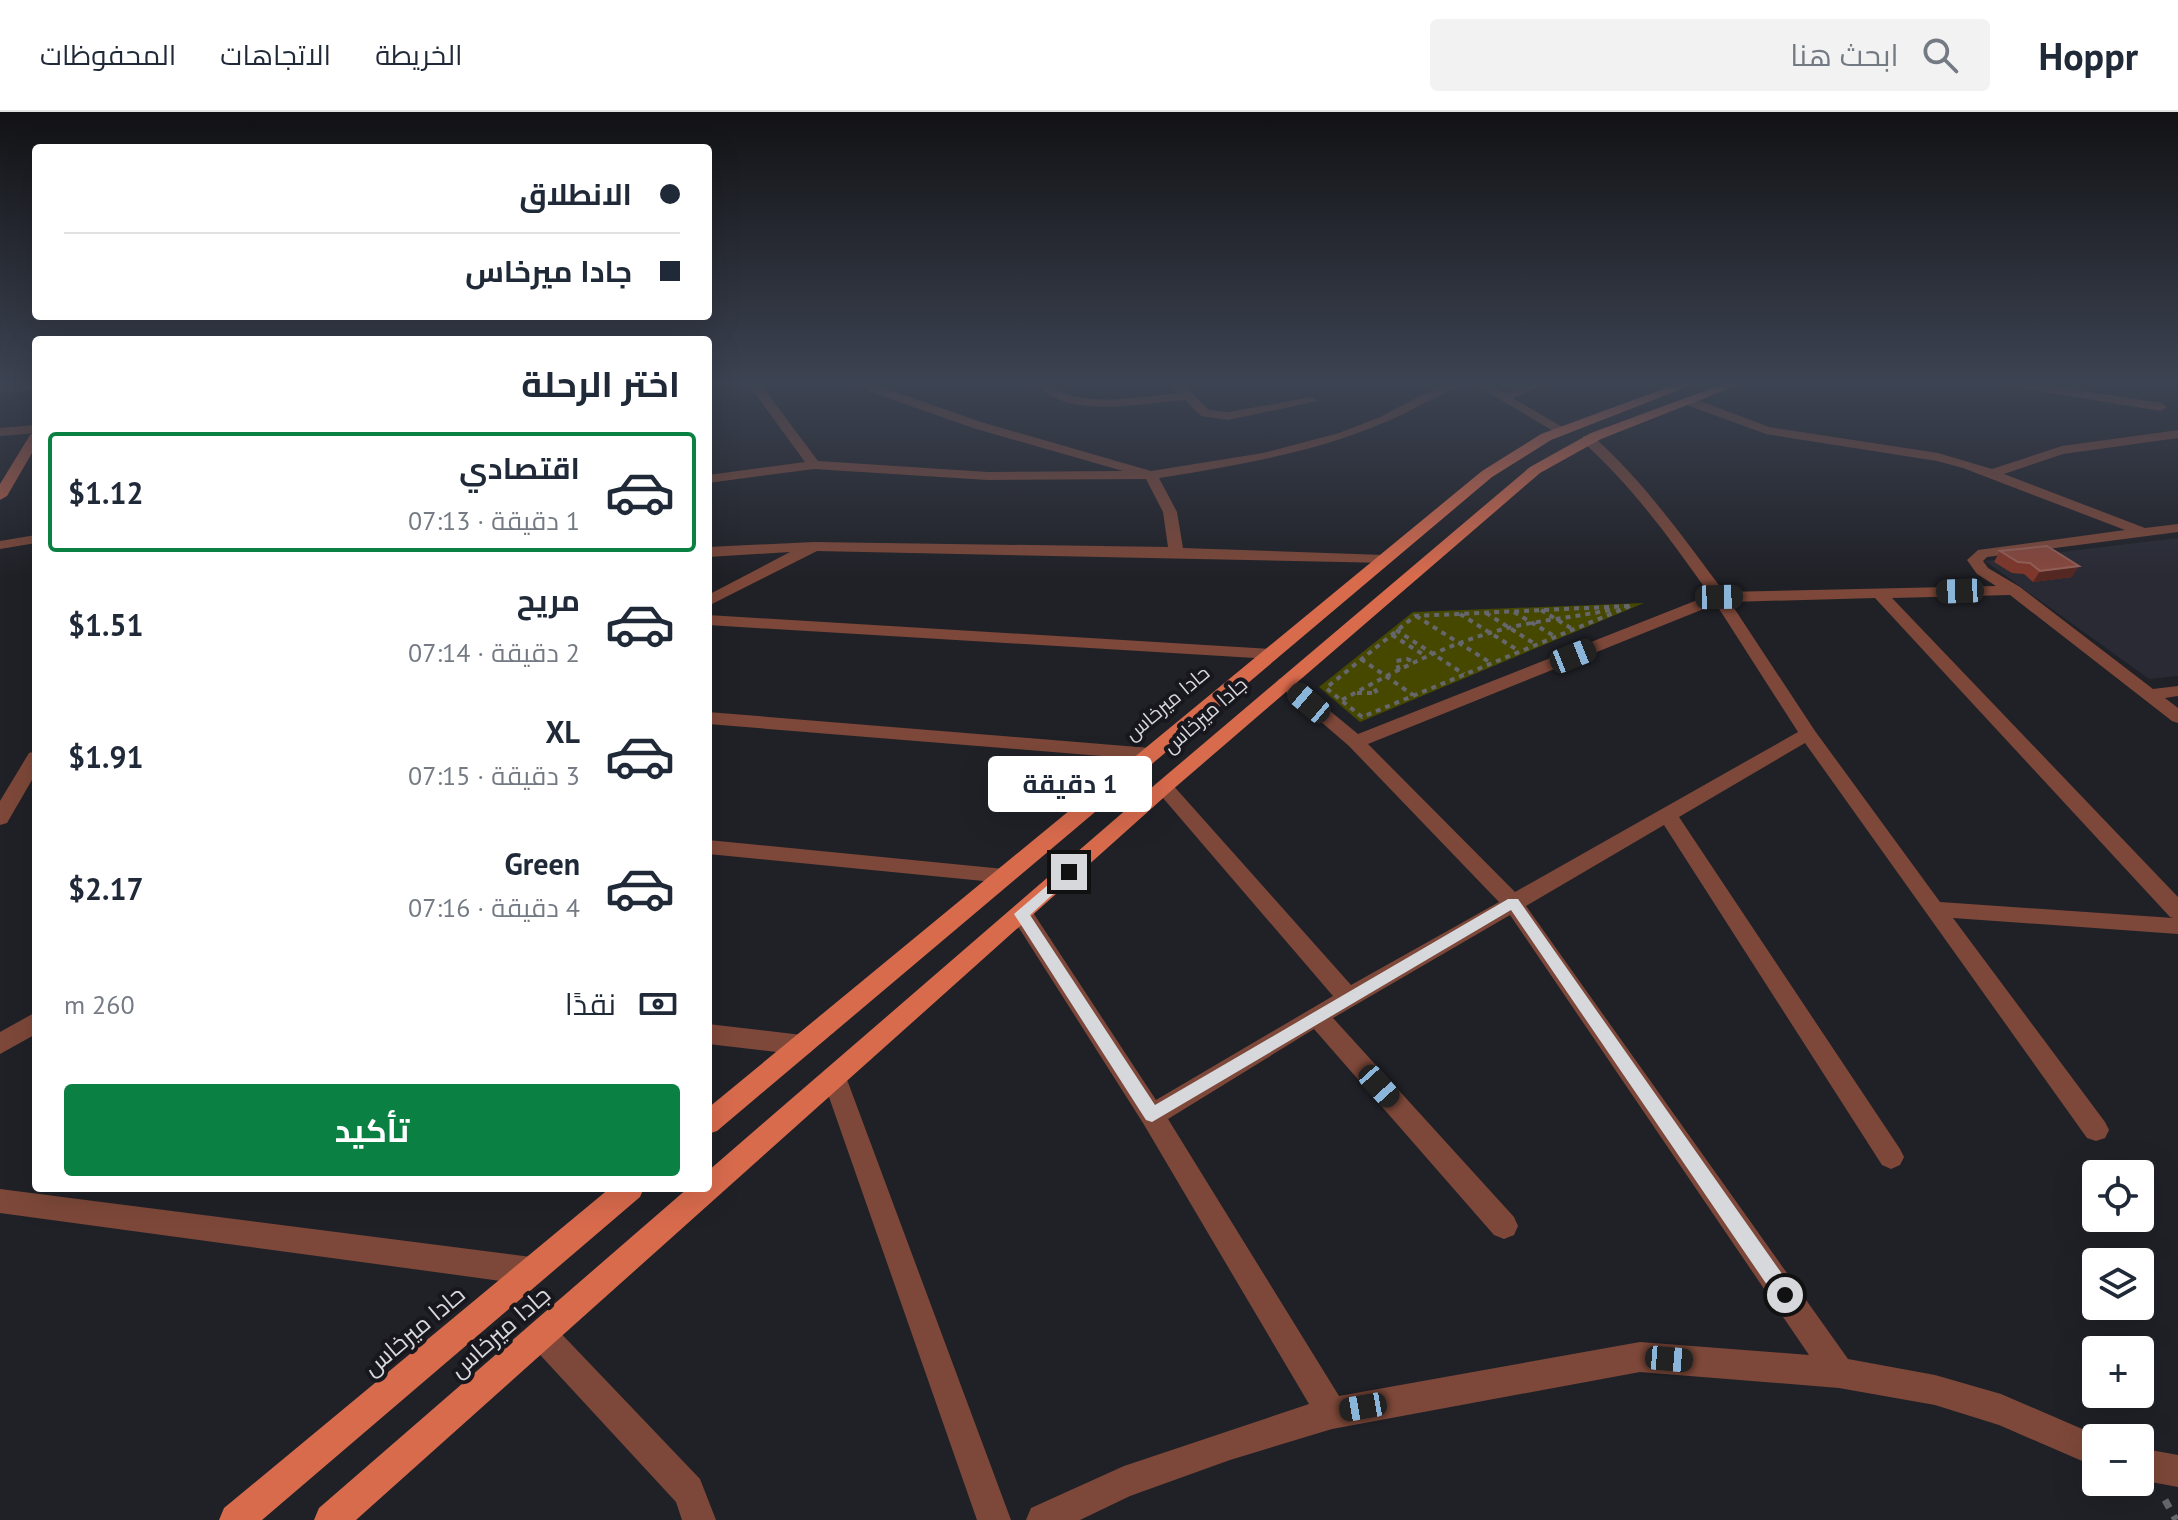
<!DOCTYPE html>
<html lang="ar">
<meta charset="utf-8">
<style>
:root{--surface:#fff;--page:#f2f2f3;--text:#1f2937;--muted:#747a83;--line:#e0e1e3;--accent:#0b8043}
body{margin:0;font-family:"PT Sans",Cairo,sans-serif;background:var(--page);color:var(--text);direction:rtl;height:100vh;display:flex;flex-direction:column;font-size:30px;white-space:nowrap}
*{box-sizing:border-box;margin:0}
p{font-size:26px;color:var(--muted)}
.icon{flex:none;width:44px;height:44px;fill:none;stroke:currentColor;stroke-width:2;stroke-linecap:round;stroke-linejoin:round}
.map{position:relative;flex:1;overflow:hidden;direction:ltr}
.details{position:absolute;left:32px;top:224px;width:680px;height:856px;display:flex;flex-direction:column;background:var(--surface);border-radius:8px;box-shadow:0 8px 32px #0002;direction:rtl}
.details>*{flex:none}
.banner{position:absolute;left:32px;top:32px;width:680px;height:176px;border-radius:8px;box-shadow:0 8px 32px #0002;direction:rtl;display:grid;align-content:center;height:176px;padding:0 32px;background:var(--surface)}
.controls{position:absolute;left:2082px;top:1048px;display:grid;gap:16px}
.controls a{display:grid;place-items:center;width:72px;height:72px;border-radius:8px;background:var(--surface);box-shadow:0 8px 32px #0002;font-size:40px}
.end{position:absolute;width:36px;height:36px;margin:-18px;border:10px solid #d7d8dc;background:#111;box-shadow:0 0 0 4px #111}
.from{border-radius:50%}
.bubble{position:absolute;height:56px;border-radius:8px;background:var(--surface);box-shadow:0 8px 32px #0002;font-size:26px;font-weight:700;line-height:56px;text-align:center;direction:rtl}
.car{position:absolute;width:24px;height:48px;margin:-24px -12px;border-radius:10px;box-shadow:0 0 6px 2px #0007;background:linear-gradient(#222 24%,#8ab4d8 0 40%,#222 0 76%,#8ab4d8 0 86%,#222 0)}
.banner b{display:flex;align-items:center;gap:28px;height:76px;font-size:30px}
.banner b+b{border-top:2px solid var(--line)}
.banner i{width:20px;height:20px;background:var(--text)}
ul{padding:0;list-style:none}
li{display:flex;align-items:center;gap:24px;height:120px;margin:0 16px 12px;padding:0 16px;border:4px solid transparent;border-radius:8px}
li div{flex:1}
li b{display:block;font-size:30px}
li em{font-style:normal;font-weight:700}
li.current{border-color:var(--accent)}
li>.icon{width:72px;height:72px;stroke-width:1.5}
h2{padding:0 32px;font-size:36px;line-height:96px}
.pay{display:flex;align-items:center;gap:20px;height:88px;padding:0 32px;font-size:30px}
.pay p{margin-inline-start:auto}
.action{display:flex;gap:16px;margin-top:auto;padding:16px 32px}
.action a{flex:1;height:92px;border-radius:8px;background:var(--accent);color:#fff;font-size:32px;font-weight:700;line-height:92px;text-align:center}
header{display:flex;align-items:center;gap:48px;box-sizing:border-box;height:112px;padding:0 40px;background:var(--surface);border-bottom:2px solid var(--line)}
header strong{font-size:38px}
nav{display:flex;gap:44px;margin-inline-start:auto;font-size:28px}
.search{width:560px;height:72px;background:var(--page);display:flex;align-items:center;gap:20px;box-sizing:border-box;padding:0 28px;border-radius:8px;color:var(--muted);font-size:30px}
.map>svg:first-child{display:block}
.built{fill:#292a34}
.green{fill:#464800}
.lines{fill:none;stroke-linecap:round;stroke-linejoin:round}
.path-far1{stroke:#66676c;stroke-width:4;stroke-dasharray:5 5;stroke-linecap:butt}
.path{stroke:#66676c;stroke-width:7;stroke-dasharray:9 9;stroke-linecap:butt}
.street{fill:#7d4839;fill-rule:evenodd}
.secondary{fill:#b15c45;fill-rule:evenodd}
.primary{fill:#d96b4d;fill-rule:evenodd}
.wall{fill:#7f372a}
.shaded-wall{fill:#552721}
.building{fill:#88483d;stroke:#945f56;stroke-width:2}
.route{fill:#d7d8dc}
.labels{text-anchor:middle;stroke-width:8;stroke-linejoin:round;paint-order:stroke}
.street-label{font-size:20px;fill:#d7d8dc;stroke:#17171d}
.near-street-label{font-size:24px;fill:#d7d8dc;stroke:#17171d}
</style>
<header>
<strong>Hoppr</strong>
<div class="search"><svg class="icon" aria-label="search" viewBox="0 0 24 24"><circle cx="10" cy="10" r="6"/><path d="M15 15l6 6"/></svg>ابحث هنا</div>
<nav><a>الخريطة</a><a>الاتجاهات</a><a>المحفوظات</a></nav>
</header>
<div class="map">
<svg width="2178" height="1408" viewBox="0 0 2178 1408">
<rect width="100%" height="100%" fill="#202127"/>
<path class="built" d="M2178,426V564L2149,567L1985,449Z"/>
<path class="green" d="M1644,491L1360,610L1319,575L1413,500Z"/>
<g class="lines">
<path class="path-far1" d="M1630,494L1362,605L1326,576L1415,504Z
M1541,498L1574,518
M1514,500L1554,524
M1486,501L1535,532
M1460,502L1519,539
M1416,504L1491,551
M1396,518L1464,562
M1392,523L1424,543
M1361,547L1413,583
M1399,558L1396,549L1407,547L1414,550
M1357,581H1377L1372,572
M1342,588C1393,560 1444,533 1500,518C1537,508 1577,505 1615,497"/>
<path class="path" d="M2165,1388L2176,1408"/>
<path class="street" d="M746,269H758L818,349L988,360L1123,359L973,316L868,279L858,269H871L876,273L981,310L1151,359L1263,341L1339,321L1380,305L1449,269H1464C1452,279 1435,286 1421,293C1339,337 1250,351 1159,366L1177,400L1183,436L1384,443L1389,445V451L817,439L708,494V483L790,440L708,445V435L814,430L1168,435L1163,400L1146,367L988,368L814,357L708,371V363L805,350Z
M1034,269H1046C1071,299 1143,284 1178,281L1167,269H1180L1209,298L1228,300L1312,285L1318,289L1228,308L1201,304L1185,288C1142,291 1063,309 1034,269Z
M1469,269H1483L1505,281L1540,269H1557L1513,286L1569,319L1558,322Z
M1993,269H2021L2161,291L2167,295L2161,299L1999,273Z
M36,270V278L0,281V273Z
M1684,286H1692L1769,315L1938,341L1992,357L2062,334L2178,318V326L2063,342L2004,362L2145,416L2178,412V420L1987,445L1983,449L1988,456L2020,475L2153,577L2178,574V584L2165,586L2178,596V611L2172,609L2010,483L1892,486L2178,785V822L1953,806L2105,1010L2109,1018L2105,1026L2096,1029L2087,1026L1805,631L1679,705L1900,1037L1904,1045L1900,1053L1891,1057L1882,1053L1664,713L1526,794L1848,1247L1935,1263L2001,1282L2103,1326H2096V1355L1999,1313L1935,1293L1839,1276L1640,1260L1332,1317L1230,1348L1130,1384L1080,1408H1026L1031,1396L1124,1354L1309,1292L1143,1011L1014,808L1011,802L1014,796H1030L1156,988L1333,884L1157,679L1154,675L1157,671H1171L1351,873L1499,790L1349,634L1276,571L1279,567H1291L1358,622L1710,483C1671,428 1633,375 1583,330V324H1593C1644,370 1683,425 1724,480L1996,474L1977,462L1967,448L1978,438L2125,418L1963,356L1937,349L1766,322L1684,292ZM1875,486L2170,805L2173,806L1940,790L1815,619L1730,490ZM1716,492L1798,620L1515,780L1368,632ZM1510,803L1809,1243L1640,1230L1339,1284L1168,1007L1314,917L1494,1123L1504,1127L1514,1123L1518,1114L1514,1105L1333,906Z
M36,313V321L0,324V316Z
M36,423V431L0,437V429Z
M708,503L1271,537L1279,542L1271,547L708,513Z
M708,600L1150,636L1159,642L1150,648L708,612Z
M36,639V661L7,711L0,713V689L29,641Z
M708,728L1004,757L1011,759L1015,764L1011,769L1004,771L708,742Z
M36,900V922L0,942V920Z
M708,912L802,923L811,926L814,933L811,940L802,943L708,932Z
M834,955L843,958L846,965L1011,1408H977L822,965L825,958Z
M0,1077L531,1145L541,1149L545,1159L541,1169L531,1173L0,1101Z
M542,1208L553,1213L700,1367L716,1408H682L676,1390L531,1233L527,1223L531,1213Z
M2140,1336L2178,1343V1375L2140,1368Z"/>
<path class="secondary" d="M36,319V334L7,384L0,388V372L30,323Z"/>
<path class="primary" d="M1685,269H1702L1551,328L1492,365L717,1019L708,1022V996L1482,359L1541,322Z
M1731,269H1748L1601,327L1540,361L1171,679L356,1408H314L319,1396L688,1076H708V1059L1157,671L1530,355L1591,321Z
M610,1076H644L640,1085L262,1408H219L224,1396Z"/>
</g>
<path class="wall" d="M2000,439L2072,465L2033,470L2024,462L2012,461L1994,450Z"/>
<path class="shaded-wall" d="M2079,454L2072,465L2033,470L2040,459Z"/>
<path class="building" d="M2047,434L2079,454L2040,459L2030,451L2018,450L2000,439Z"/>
<linearGradient id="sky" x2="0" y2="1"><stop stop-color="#121215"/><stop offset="0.58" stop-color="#3c4352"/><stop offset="1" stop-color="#3c4352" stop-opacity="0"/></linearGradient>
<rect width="2178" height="466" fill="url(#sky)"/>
<path class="route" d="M1069,755L1074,757V763L1030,803L1155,993L1508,787H1518L1792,1176L1794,1183L1792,1189L1785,1192L1778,1189L1511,798L1152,1010L1146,1008L1014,802Z"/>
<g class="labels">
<g class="street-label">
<text transform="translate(1167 591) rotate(-40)" y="7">حادا ميرخاس</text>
<text transform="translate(1205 603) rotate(-41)" y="7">جادا ميرخاس</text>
</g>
<g class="near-street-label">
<text transform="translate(414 1219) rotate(-40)" y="8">حادا ميرخاس</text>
<text transform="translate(500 1220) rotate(-41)" y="8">جادا ميرخاس</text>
</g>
</g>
</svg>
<div class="controls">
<a><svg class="icon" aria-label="locate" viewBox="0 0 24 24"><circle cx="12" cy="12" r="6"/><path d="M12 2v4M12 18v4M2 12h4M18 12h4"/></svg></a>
<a><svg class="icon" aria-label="layers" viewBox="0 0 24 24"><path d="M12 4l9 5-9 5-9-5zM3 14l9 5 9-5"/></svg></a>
<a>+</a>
<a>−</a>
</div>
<i class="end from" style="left:1785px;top:1183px"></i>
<i class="end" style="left:1069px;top:760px"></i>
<div class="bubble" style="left:988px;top:644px;width:164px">1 دقيقة</div>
<i class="car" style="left:1960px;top:479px;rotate:268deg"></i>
<i class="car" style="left:1719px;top:485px;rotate:89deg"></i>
<i class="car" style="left:1573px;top:544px;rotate:68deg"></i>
<i class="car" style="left:1309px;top:591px;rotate:310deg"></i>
<i class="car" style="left:1379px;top:974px;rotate:138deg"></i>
<i class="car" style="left:1669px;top:1247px;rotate:95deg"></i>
<i class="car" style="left:1363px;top:1295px;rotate:260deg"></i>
<div class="banner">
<b><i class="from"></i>الانطلاق</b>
<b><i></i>جادا ميرخاس</b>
</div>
<section class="details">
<h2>اختر الرحلة</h2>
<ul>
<li class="current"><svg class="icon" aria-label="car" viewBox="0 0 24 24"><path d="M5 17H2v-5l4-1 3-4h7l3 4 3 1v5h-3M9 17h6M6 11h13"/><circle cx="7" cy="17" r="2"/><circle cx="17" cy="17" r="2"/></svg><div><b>اقتصادي</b><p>1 دقيقة · 07:13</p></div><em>$1.12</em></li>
<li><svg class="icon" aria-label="car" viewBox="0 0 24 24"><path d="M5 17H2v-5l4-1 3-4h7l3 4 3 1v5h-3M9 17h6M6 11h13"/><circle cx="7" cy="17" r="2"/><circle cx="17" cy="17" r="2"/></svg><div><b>مريح</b><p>2 دقيقة · 07:14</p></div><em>$1.51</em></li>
<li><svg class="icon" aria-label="car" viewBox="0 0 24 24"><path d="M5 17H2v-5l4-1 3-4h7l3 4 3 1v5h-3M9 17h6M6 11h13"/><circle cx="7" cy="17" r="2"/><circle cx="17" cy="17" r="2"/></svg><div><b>XL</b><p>3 دقيقة · 07:15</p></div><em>$1.91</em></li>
<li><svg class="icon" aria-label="car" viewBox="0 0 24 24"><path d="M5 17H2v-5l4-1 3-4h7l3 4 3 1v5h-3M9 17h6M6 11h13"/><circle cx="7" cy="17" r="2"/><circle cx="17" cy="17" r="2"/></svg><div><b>Green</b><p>4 دقيقة · 07:16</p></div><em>$2.17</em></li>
</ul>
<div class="pay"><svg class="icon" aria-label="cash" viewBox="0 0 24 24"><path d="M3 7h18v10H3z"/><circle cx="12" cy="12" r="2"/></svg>نقدًا<p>260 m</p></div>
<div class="action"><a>تأكيد</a></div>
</section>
</div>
